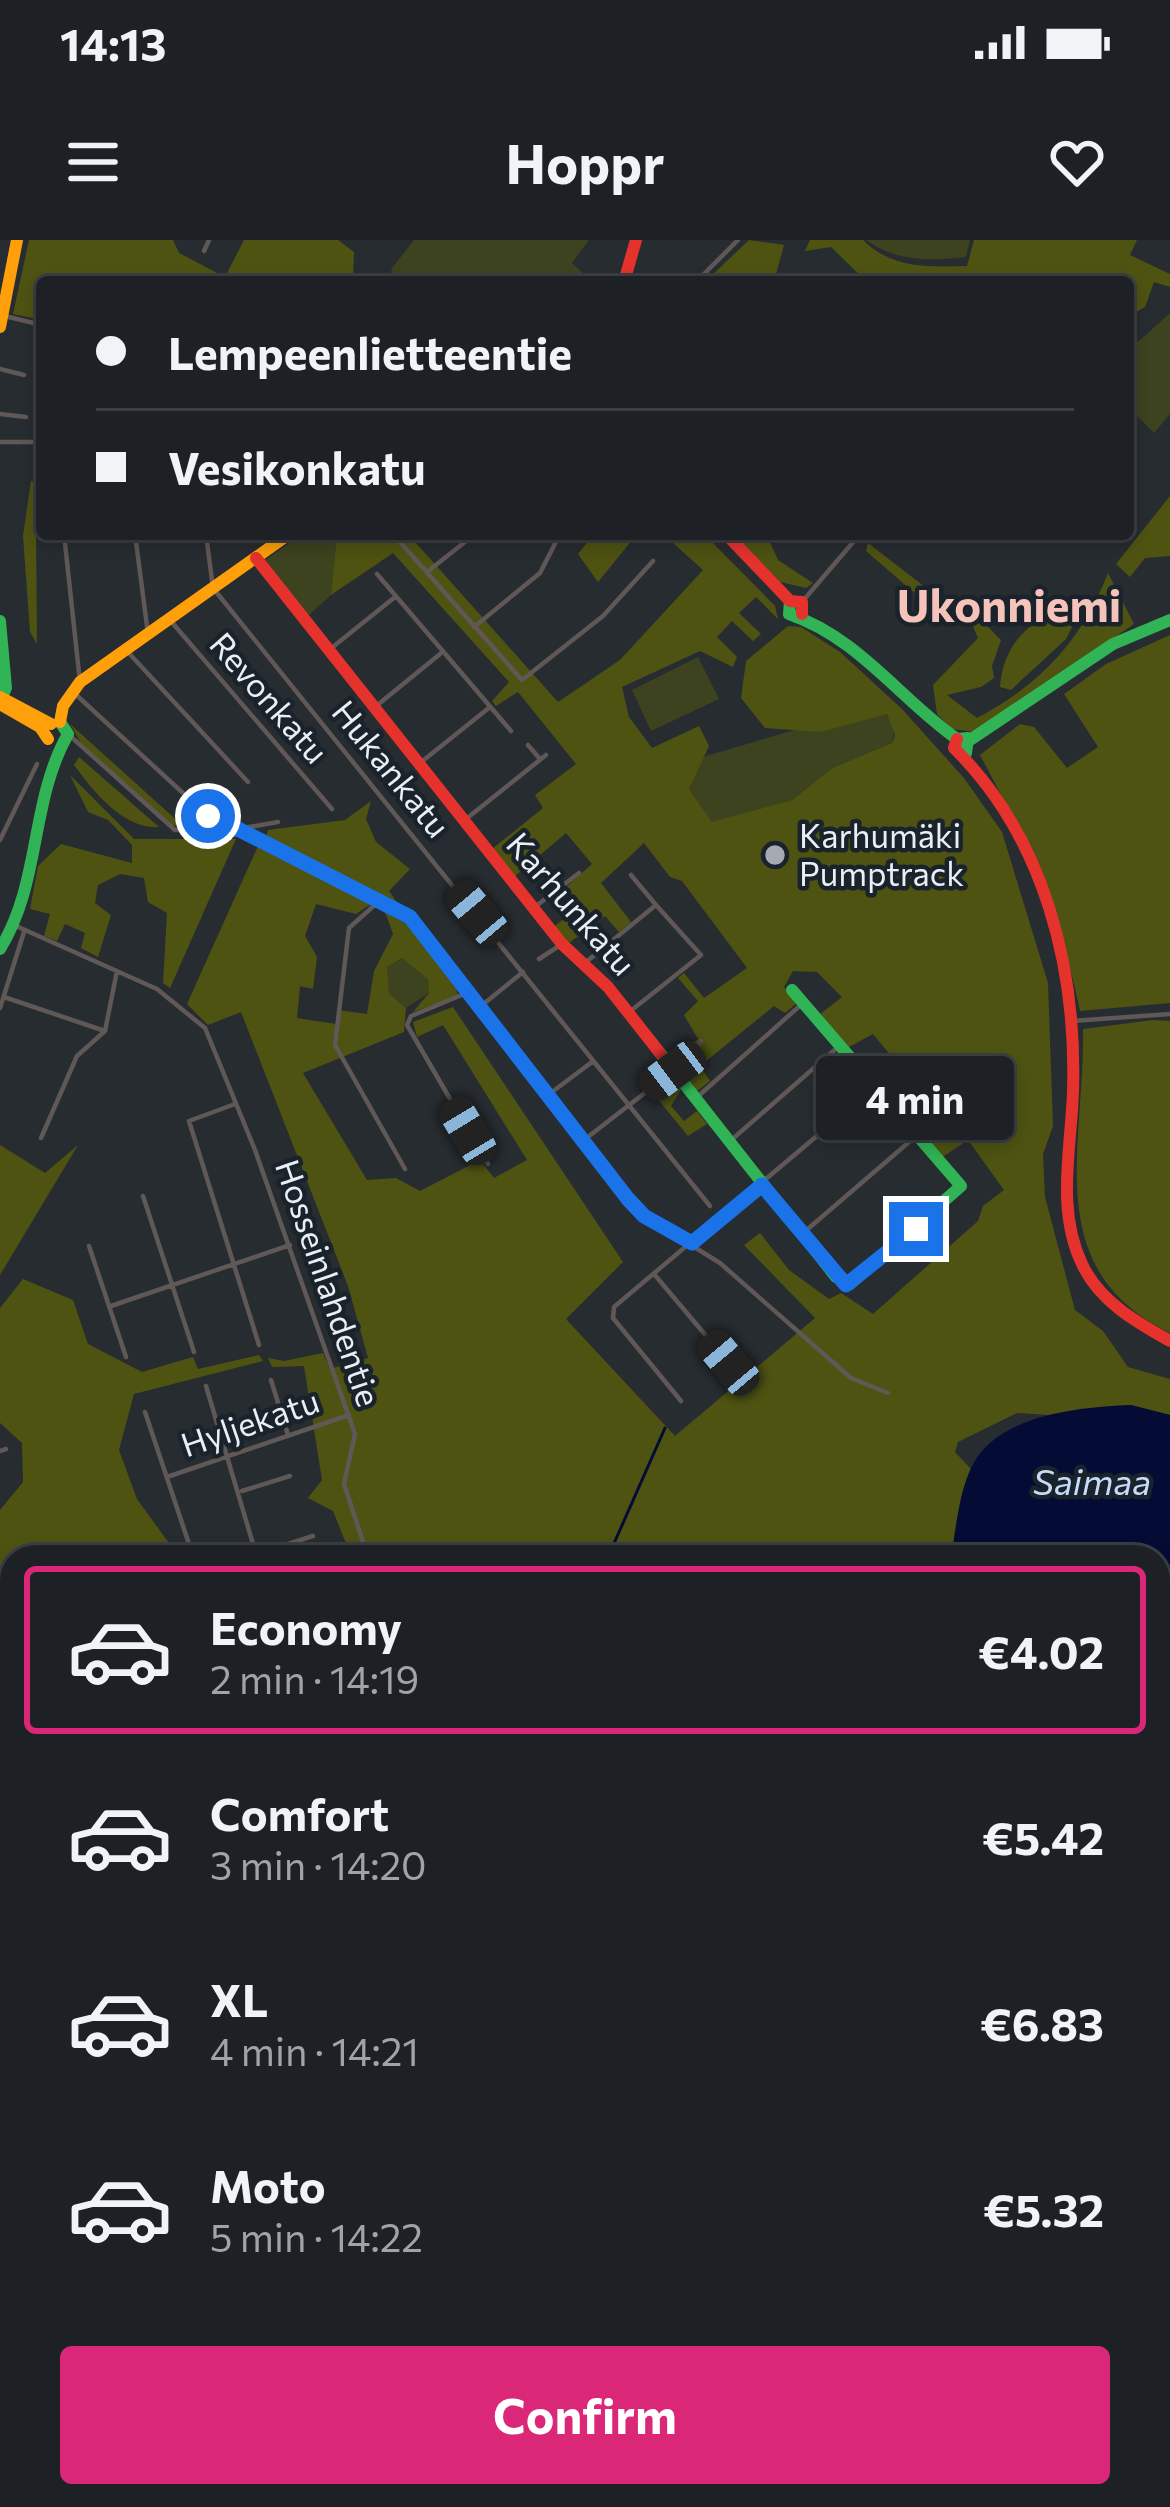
<!DOCTYPE html>
<meta charset="utf-8">
<style>
:root{--surface:#1d2125;--page:#2a2e32;--text:#f1f3f6;--muted:#a0a3a7;--line:#3b3e42;--accent:#db2777}
body{margin:0;font-family:Commissioner,sans-serif;background:var(--page);color:var(--text);height:100vh;display:flex;flex-direction:column;font-size:45px;white-space:nowrap}
*{box-sizing:border-box;margin:0}
p{font-size:39px;color:var(--muted)}
.icon{flex:none;width:66px;height:66px;fill:none;stroke:currentColor;stroke-width:2;stroke-linecap:round;stroke-linejoin:round}
.map{position:relative;flex:1;overflow:hidden}
.side{position:absolute;left:0px;top:1305px;width:1170px;height:963px;display:flex;flex-direction:column;background:var(--surface);border-radius:36px 36px 0 0;box-shadow:0 6px 18px #0003,0 0 0 3px var(--line)}
.side>*{flex:none}
.guide{position:absolute;left:36px;top:36px;width:1098px;height:264px;border-radius:12px;box-shadow:0 6px 18px #0003,0 0 0 3px var(--line);display:grid;align-content:center;height:264px;padding:0 60px;background:var(--surface)}
.end{position:absolute;width:54px;height:54px;margin:-27px;border:15px solid #1a73e8;background:#fff;box-shadow:0 0 0 6px #fff}
.from{border-radius:50%}
.bubble{position:absolute;height:84px;border-radius:12px;background:var(--surface);box-shadow:0 6px 18px #0003,0 0 0 3px var(--line);font-size:39px;font-weight:700;line-height:84px;text-align:center}
.car{position:absolute;width:36px;height:72px;margin:-36px -18px;border-radius:15px;box-shadow:0 0 9px 3px #0007;background:linear-gradient(#222 24%,#8ab4d8 0 40%,#222 0 76%,#8ab4d8 0 86%,#222 0)}
.guide b{display:flex;align-items:center;gap:42px;height:114px;font-size:45px}
.guide b+b{border-top:3px solid var(--line)}
.guide i{width:30px;height:30px;background:var(--text)}
ul{padding:21px 0 0;list-style:none}
li{display:flex;align-items:center;gap:36px;height:168px;margin:0 24px 18px;padding:0 36px;border:6px solid transparent;border-radius:12px}
li div{flex:1}
li b{display:block;font-size:45px}
li em{font-style:normal;font-weight:700}
li.current{border-color:var(--accent)}
li>.icon{width:108px;height:108px;stroke-width:1.5}
.button{display:flex;gap:24px;margin-top:auto;padding:24px 60px}
.button a{flex:1;height:138px;border-radius:12px;background:var(--accent);color:#fff;font-size:48px;font-weight:700;line-height:138px;text-align:center}
.status{display:flex;justify-content:space-between;align-items:center;height:84px;padding:0 60px;background:var(--surface);direction:ltr}
.status svg{height:33px;fill:currentColor}
header{display:flex;justify-content:space-between;align-items:center;height:156px;padding:0 60px;background:var(--surface);font-size:54px;font-weight:700}
.map>svg:first-child{display:block}
.green{fill:#3d421f}
.forest{fill:#4e5312}
.water{fill:#040c36}
.lines{fill:none;stroke-linecap:round;stroke-linejoin:round}
.stream{stroke:#040c36;stroke-width:3}
.street{stroke:#605856;stroke-width:4.5}
.fast{stroke:#30b455;stroke-width:12}
.slow{stroke:#ff9f0a;stroke-width:12}
.jam{stroke:#e5322d;stroke-width:12}
.route{stroke:#1a73e8;stroke-width:15}
.poi-dot{fill:#a5abb0;stroke:#1a232b;stroke-width:4.5}
.labels{text-anchor:middle;stroke-width:9;stroke-linejoin:round;paint-order:stroke}
.street-label{font-size:33px;fill:#e9eff4;stroke:#1a232b}
.poi-label{font-size:33px;fill:#e9eff4;stroke:#1a232b;text-anchor:start}
.water-label{font-size:36px;font-style:italic;fill:#c6dafa;stroke:#1a232b}
.district-label{font-size:45px;font-weight:bold;fill:#f5c3b9;stroke:#1a232b}
</style>
<div class="status"><b>14:13</b><svg viewBox="0 0 49 12"><path d="M0 12V9h3v3zM5 12V6h3v6zM10 12V3h3v9zM15 12V0h3v12zM26 1h20v11H26zM47 4h2v5h-2z"/></svg></div>
<header><svg class="icon" aria-label="menu" viewBox="0 0 24 24"><path d="M4 6h16M4 12h16M4 18h16"/></svg>Hoppr<svg class="icon" aria-label="heart" viewBox="0 0 24 24"><path d="M12 20l-8-8c-3-5 5-10 8-4 3-6 11-1 8 4z"/></svg></header>
<div class="map">
<svg width="1170" height="2267" viewBox="0 0 1170 2267">
<rect width="100%" height="100%" fill="#272c31"/>
<path class="green" d="M414,0H589L572,23L592,41L389,42L392,28Z
M866,0H970L966,17C929,21 897,22 866,0Z
M1170,73V174L1154,193L1128,167V103L1139,101Z
M303,294H337L331,355L308,376L265,320Z
M698,417L719,459L651,491L632,450Z
M872,474H887L895,484L892,503L832,528L792,560L712,583L689,549L699,518L798,489L821,492Z
M403,718L428,738L429,753L406,768L388,754L387,726Z"/>
<path class="forest" d="M29,0H173L179,13L225,37L244,0H338L354,12L353,42H42V80L13,74Z
M749,0L784,5L776,34L765,41L757,35L715,42L710,37Z
M810,0H863C892,29 928,27 967,26L974,0H1137L1130,15L1170,34V47L1154,42L1145,67L1128,76V42H867L831,7L805,11Z
M31,241L42,245V281L36,284L37,404L30,392L23,296Z
M1170,256V316L1145,318L1130,337L1116,324Z
M337,294H408L558,462L620,420L703,330L663,294H704L775,366L778,379L756,357L739,373L761,394L753,401L732,381L717,397L737,417L733,427L700,411L622,447L629,477L652,508L699,486L709,506L689,549L712,582L792,560L832,528L892,503L895,495L887,474L821,492L765,488L741,458L746,421L788,386L801,387L840,412L902,469L964,538L1002,592L1048,743L1053,886L1043,914L1045,957L1075,1070L1103,1091L1128,1127L1170,1139V1175L1131,1165L1050,1175L1017,1173L958,1202L955,1212L971,1229L951,1317H340L347,1306L333,1271L308,1258L322,1240L304,1126L272,1127L268,1118L284,1121L323,1113L330,1129L368,1118L348,1046L241,772L208,785L187,764L258,606L374,662L356,674L316,664L305,696L317,717L313,749L300,746L297,778L336,784L338,770L367,774L374,731L393,694L385,672L413,688L456,747L458,756L413,772L429,753L428,739L402,718L387,727L389,754L406,768L404,792L303,833L367,940L396,938L420,951L480,920L494,938L527,920L443,785L417,797L413,782L453,767L623,1022L566,1079L675,1196L815,1078L744,1005L760,993L789,1030L829,1059L841,1053L873,1074L978,981L983,966L1004,950L968,900L941,918L923,897L938,883L924,856L873,794L849,807L819,775L842,757L817,732L793,731L784,747L797,763L785,773L774,766L700,826L710,841L696,852L672,821L698,799L684,775L698,761L678,738L684,733L704,758L747,728L682,641L670,637L644,603L601,643L631,682L619,692L605,676L569,703L553,687L565,678L567,646L592,624L566,593L514,637L492,609L543,568L535,555L576,524L518,452L496,466L492,461L509,442L393,313L331,355Z
M594,294H637L598,342L578,314Z
M734,294H776L770,302L778,320L813,343L806,348L780,342Z
M868,303L947,364L956,380L948,382L866,311Z
M1108,333L1134,384L975,492L952,489L937,474L933,445L978,398L971,382L986,385L1001,400L992,426L994,438L981,447L947,455L977,478C1041,444 1082,400 1108,333Z
M1081,369L1066,399L1011,450L1000,447C1003,401 1036,371 1081,369Z
M1170,395V763L1080,771C1060,673 1027,602 980,515L1020,484L1034,487L1067,528L1098,507L1064,454L1106,424Z
M70,484L182,585L187,587L171,585L81,503Z
M79,517L159,587C124,590 93,551 74,525Z
M70,535L134,599H236L170,748L163,743L167,673L148,662L144,638L120,634L98,645L95,663L111,675L98,717L81,708L85,693L65,684L57,701L44,696L50,674L30,669L38,626L61,604L132,623V605L108,580L88,572Z
M371,561L366,579L376,602L410,629L389,651L398,664L266,596L268,590L345,580Z
M1153,780L1170,781V1093C1039,1029 1085,908 1083,789Z
M671,836L681,850L671,866L684,881L697,871L707,884L688,896L652,852Z
M0,905L45,933L78,905L0,1035Z
M23,1039L73,1060L88,1104L142,1132L193,1117L198,1129L259,1115L263,1121L134,1154L119,1210L137,1259L174,1310L200,1317H12V1523L0,1548V1270L23,1242L22,1203L0,1183V1068Z
M0,1560L12,1590V1677L0,1682Z
M0,2073L12,2097V2167L0,2168Z
M313,2256H479L486,2267H317Z"/>
<path class="water" d="M1131,1165L1170,1175V2267H486L479,2256H1158V1317H951C956,1288 959,1252 972,1226C998,1174 1081,1167 1131,1165Z
M0,2172H12V2256H313L317,2267H0Z"/>
<g class="lines">
<path class="stream" d="M608,1317L665,1188"/>
<path class="street" d="M204,11L209,0
M654,42L703,35L738,0
M0,75L42,85
M0,129L24,135
M0,174L26,177
M0,202H42
M64,294L80,442
M135,294L148,394
M206,294L213,348L710,966
M393,294L522,440L603,376L653,321
M427,332L475,294
M377,334L511,491
M802,362L860,294
M169,379L332,569
M474,387L540,333L560,294
M126,410L248,542
M329,410L395,357
M73,452L208,576L212,590
M375,467L440,414
M68,494L175,590L238,589L410,678L644,976L720,1023L851,1138L888,1153
M528,505L540,519
M420,523L490,467
M466,579L546,515
M238,589L278,582
M0,600L37,524
M378,662L349,688L335,805L405,929
M536,666L579,633
M16,686L157,749L205,788L255,910L355,1194L344,1244L368,1317
M539,719L562,704
M586,722L656,665L631,635
M469,752L411,776L407,785L488,924
M4,757L105,791
M481,766L523,732
M0,768L24,692
M628,773L701,715L656,665
M1072,781L1170,774
M548,855L592,822
M695,859L803,763
M235,864L189,881L259,1105
M41,898L77,816L105,791L117,731
M584,900L686,821L701,801
M729,902L838,807
M143,956L194,1112
M802,994L916,896
M89,1006L126,1117
M654,1034L729,1123
M111,1066L290,1005
M271,1140L288,1195
M206,1146L256,1314
M681,1161L613,1078L614,1067L875,847
M145,1172L189,1304
M0,1211L6,1209
M167,1237L349,1175
M242,1251L290,1236
M247,1317L313,1296
M0,1721L12,1714
M0,1770L11,1765
M0,1859L12,1851
M0,1888L12,1918"/>
<path class="fast" d="M790,361L789,374C859,398 899,458 957,499L968,498L966,513
M0,381L6,448L0,462
M970,500L1113,404L1170,380
M0,709C41,643 30,561 68,494L60,482
M660,813L836,1037L850,1044L961,946L792,750"/>
<path class="slow" d="M0,87L17,0
M0,457L51,484
M0,464L40,487L48,499
M60,482L63,466L80,442L289,294"/>
<path class="jam" d="M624,42L636,0
M726,294L790,361L802,362V374
M256,318L562,704L608,747L660,813
M957,499L954,508C1044,597 1077,727 1073,852C1071,910 1056,969 1082,1024C1099,1061 1136,1082 1170,1101
M0,1737L12,1767"/>
</g>
<g class="lines">
<path class="route" d="M208,576L212,590L238,589L410,677L628,959L644,976L692,1003L762,945L846,1045L916,989"/>
</g>
<circle class="poi-dot" cx="775" cy="615" r="12"/>
<g class="labels">
<g class="street-label">
<text transform="translate(269 458) rotate(49)" y="12">Revonkatu</text>
<text transform="translate(391 529) rotate(51)" y="12">Hukankatu</text>
<text transform="translate(571 664) rotate(49)" y="12">Karhunkatu</text>
<text transform="translate(328 1043) rotate(71)" y="12">Hosseinlahdentie</text>
<text transform="translate(250 1183) rotate(-19)" y="12">Hyljekatu</text>
</g>
<g class="poi-label">
<text x="799" y="608">Karhumäki<tspan x="799" dy="38">Pumptrack</tspan></text>
</g>
<g class="water-label">
<text x="1092" y="1255">Saimaa</text>
</g>
<g class="district-label">
<text x="1009" y="382">Ukonniemi</text>
</g>
</g>
</svg>
<i class="end from" style="left:208px;top:576px"></i>
<i class="end" style="left:916px;top:989px"></i>
<div class="bubble" style="left:816px;top:816px;width:198px">4 min</div>
<i class="car" style="left:477px;top:673px;rotate:320deg"></i>
<i class="car" style="left:673px;top:831px;rotate:233deg"></i>
<i class="car" style="left:468px;top:891px;rotate:329deg"></i>
<i class="car" style="left:729px;top:1123px;rotate:320deg"></i>
<div class="guide">
<b><i class="from"></i>Lempeenlietteentie</b>
<b><i></i>Vesikonkatu</b>
</div>
<section class="side">
<ul>
<li class="current"><svg class="icon" aria-label="car" viewBox="0 0 24 24"><path d="M5 17H2v-5l4-1 3-4h7l3 4 3 1v5h-3M9 17h6M6 11h13"/><circle cx="7" cy="17" r="2"/><circle cx="17" cy="17" r="2"/></svg><div><b>Economy</b><p>2 min · 14:19</p></div><em>€4.02</em></li>
<li><svg class="icon" aria-label="car" viewBox="0 0 24 24"><path d="M5 17H2v-5l4-1 3-4h7l3 4 3 1v5h-3M9 17h6M6 11h13"/><circle cx="7" cy="17" r="2"/><circle cx="17" cy="17" r="2"/></svg><div><b>Comfort</b><p>3 min · 14:20</p></div><em>€5.42</em></li>
<li><svg class="icon" aria-label="car" viewBox="0 0 24 24"><path d="M5 17H2v-5l4-1 3-4h7l3 4 3 1v5h-3M9 17h6M6 11h13"/><circle cx="7" cy="17" r="2"/><circle cx="17" cy="17" r="2"/></svg><div><b>XL</b><p>4 min · 14:21</p></div><em>€6.83</em></li>
<li><svg class="icon" aria-label="car" viewBox="0 0 24 24"><path d="M5 17H2v-5l4-1 3-4h7l3 4 3 1v5h-3M9 17h6M6 11h13"/><circle cx="7" cy="17" r="2"/><circle cx="17" cy="17" r="2"/></svg><div><b>Moto</b><p>5 min · 14:22</p></div><em>€5.32</em></li>
</ul>
<div class="button"><a>Confirm</a></div>
</section>
</div>
